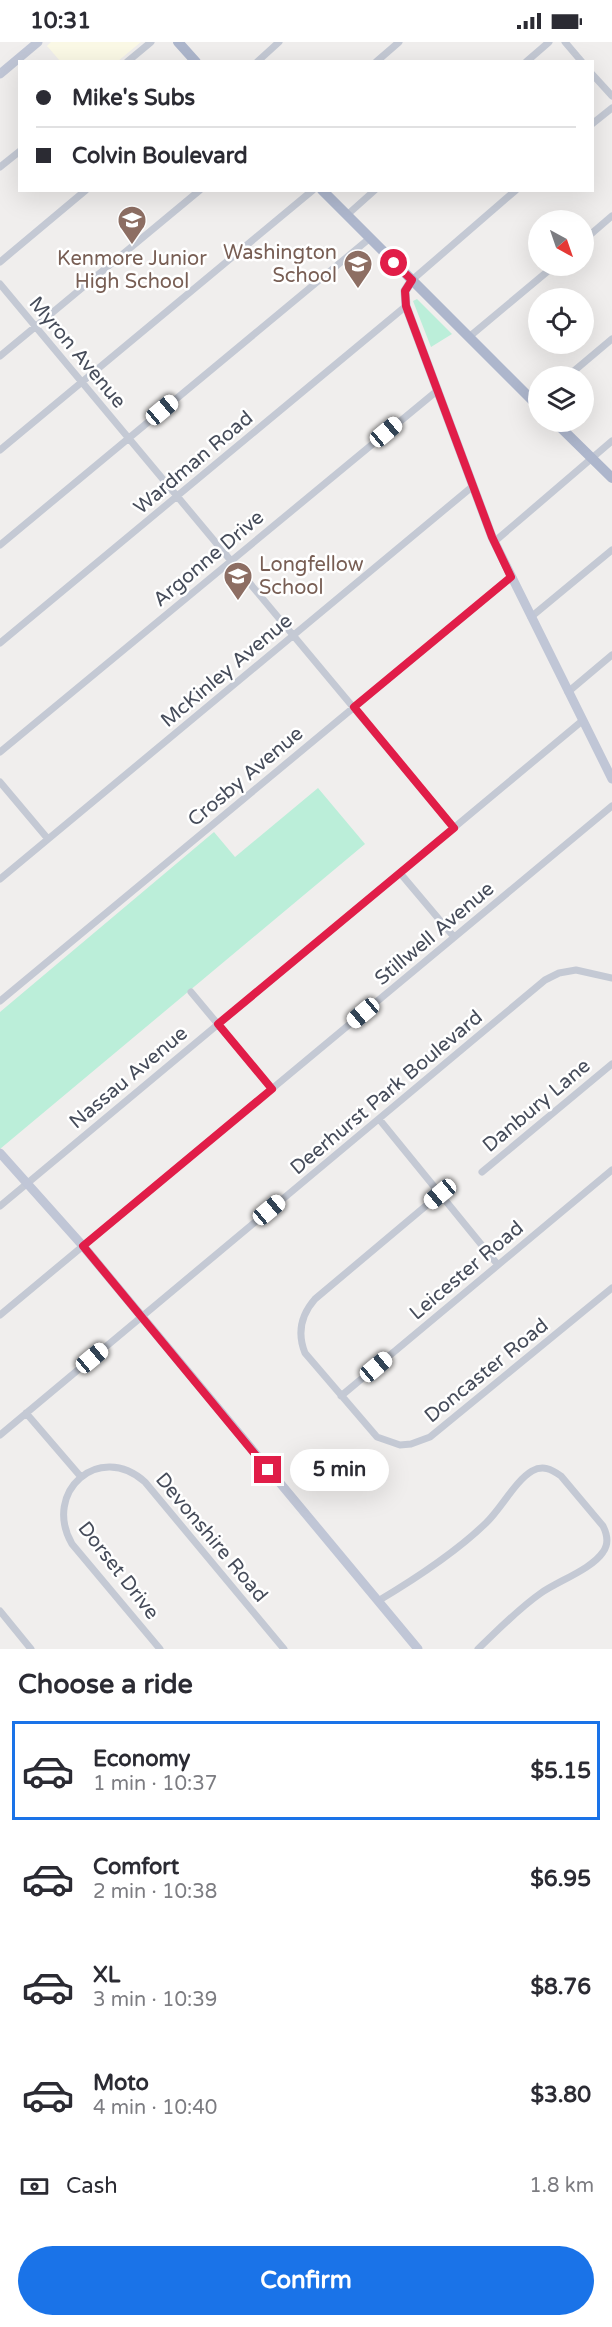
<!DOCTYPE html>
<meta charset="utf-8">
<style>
:root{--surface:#fff;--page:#f2f2f3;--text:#2b2b33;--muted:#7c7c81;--line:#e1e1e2;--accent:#1a73e8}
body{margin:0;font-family:"Varela Round",sans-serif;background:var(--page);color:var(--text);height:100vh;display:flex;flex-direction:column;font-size:22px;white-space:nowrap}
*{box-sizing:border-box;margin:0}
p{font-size:20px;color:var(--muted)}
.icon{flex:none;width:33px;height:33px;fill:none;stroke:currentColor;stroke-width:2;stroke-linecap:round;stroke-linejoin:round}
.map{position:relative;height:1607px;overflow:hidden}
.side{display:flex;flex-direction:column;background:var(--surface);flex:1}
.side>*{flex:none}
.guide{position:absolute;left:18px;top:18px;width:576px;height:132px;border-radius:0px;box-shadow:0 6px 24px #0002;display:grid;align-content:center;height:132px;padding:0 18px;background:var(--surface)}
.needle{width:39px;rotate:140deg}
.buttons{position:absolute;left:528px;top:168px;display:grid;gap:12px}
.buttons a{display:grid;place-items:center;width:66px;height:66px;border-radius:50%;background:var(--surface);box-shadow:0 6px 24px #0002;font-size:30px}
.end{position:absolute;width:27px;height:27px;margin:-14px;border:8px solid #e11d48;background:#fff;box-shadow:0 0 0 3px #fff}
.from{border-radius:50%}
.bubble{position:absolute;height:42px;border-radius:21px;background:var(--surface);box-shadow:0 6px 24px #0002;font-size:20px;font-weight:700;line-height:42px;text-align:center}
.car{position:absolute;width:18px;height:36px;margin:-18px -9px;border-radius:8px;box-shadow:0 0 4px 2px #0007;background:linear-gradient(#fff 24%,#345 0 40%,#fff 0 76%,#345 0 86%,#fff 0)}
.guide b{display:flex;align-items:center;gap:21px;height:57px;font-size:22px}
.guide b+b{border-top:2px solid var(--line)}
.guide i{width:15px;height:15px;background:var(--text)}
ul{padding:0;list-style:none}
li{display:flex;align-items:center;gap:18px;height:99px;margin:0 12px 9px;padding:0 6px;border:3px solid transparent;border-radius:0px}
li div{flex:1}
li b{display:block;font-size:22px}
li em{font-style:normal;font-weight:700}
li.active{border-color:var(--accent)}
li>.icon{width:54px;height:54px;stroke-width:1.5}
h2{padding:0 18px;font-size:27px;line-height:72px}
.pay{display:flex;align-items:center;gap:15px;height:66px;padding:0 18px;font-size:22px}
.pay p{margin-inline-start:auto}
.button{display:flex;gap:12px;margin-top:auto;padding:12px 18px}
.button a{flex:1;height:69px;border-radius:36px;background:var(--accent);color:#fff;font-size:24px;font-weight:700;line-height:69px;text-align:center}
.status{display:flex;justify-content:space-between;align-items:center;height:42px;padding:0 30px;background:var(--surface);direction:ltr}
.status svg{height:16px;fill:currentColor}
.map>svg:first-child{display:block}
.commercial{fill:#fbf9e6}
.green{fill:#bbeed9}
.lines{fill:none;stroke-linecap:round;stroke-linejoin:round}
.street{stroke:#c4c9d4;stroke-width:7}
.secondary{stroke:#c0c6d6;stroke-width:9}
.primary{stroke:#adb6cc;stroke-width:10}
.route{stroke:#e11d48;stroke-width:8}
.labels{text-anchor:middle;stroke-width:5;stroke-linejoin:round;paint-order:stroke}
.education-label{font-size:20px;fill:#785e54;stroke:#fff;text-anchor:end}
.street-label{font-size:20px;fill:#464c5a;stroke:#fff}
</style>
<div class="status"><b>10:31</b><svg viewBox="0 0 49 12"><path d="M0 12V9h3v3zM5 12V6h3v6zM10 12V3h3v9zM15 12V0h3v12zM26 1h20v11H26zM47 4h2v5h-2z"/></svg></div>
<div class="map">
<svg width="612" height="1607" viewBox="0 0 612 1607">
<rect width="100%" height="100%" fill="#f0eeed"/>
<path class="commercial" d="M51,0H141L117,20L60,19L47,4Z"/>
<path class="green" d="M417,257L452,292L431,305L413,259Z
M318,746L365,802L0,1107V970L214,790L235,815Z"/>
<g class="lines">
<path class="street" d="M565,0L582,20
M127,20L151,0
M257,20L279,0
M376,20L399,0
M526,20L549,0
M592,32L612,54
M592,82L612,66
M0,125L20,109
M347,173L375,148
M584,198L612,174
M0,220L86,148
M412,238L516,148
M0,242L454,786
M469,295L554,224
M0,314L200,148
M568,334L612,297
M0,408L313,148
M494,500L612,399
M0,503L370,196
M531,575L612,508
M0,601L406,264
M568,650L612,613
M0,710L438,348
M0,740L48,797
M400,831L454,895
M0,837L473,444
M191,950L272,1047
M0,959L511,535
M379,1077L498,1223
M482,1130L612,1022
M440,1152L315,1257C301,1273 297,1291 305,1311L377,1395L400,1403L411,1402L430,1395L612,1246
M0,1164L582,679
M0,1273L612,764
M341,1354L612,1128
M26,1371L81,1435
M0,1393L545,938L559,931L576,928L612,936
M378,1559C415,1537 454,1512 486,1481C501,1467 515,1439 532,1429C543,1423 551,1427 561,1434L603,1484C607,1492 609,1502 603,1510C592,1527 558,1539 541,1551C518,1567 498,1588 478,1607
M0,1569L31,1607
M160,1607L72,1502C42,1450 99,1399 145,1440L284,1607"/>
<path class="secondary" d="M0,32L38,0
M412,238L405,249L406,264L492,495L612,737
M0,1111L83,1204L418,1607"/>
<path class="primary" d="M178,0L196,20
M322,148L538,364
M555,380L612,436"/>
</g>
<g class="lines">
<path class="route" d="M268,1428L83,1204L272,1047L218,982L454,786L354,665L511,535L492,495L406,264L405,249L412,238L394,221"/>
</g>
<defs>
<g id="school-pin" transform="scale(1.5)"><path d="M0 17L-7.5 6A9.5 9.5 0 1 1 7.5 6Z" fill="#8d6e63" stroke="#fff"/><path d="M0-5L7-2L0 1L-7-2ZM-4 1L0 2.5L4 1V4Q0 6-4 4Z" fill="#fff"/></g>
</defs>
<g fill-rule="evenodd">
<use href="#school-pin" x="132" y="178"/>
<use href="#school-pin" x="358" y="222"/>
<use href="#school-pin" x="238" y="534"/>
</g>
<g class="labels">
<g class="education-label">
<text x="337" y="217">Washington<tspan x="337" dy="23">School</tspan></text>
<text x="132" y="223" text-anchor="middle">Kenmore Junior<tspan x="132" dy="23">High School</tspan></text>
<text x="259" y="529" text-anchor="start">Longfellow<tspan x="259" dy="23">School</tspan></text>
</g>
<g class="street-label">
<text transform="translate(78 310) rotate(50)" y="7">Myron Avenue</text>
<text transform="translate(193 420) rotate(-40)" y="7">Wardman Road</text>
<text transform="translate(208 516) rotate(-40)" y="7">Argonne Drive</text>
<text transform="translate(226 628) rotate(-40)" y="7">McKinley Avenue</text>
<text transform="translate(245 734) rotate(-40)" y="7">Crosby Avenue</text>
<text transform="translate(434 891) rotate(-40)" y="7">Stillwell Avenue</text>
<text transform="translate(128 1035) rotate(-40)" y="7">Nassau Avenue</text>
<text transform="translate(386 1050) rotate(-40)" y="7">Deerhurst Park Boulevard</text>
<text transform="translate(536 1063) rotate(-40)" y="7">Danbury Lane</text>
<text transform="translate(466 1228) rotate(-40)" y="7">Leicester Road</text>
<text transform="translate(486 1328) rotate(-39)" y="7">Doncaster Road</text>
<text transform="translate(212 1495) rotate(50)" y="7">Devonshire Road</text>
<text transform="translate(119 1528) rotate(52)" y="7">Dorset Drive</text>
</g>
</g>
</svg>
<div class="buttons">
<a><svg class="needle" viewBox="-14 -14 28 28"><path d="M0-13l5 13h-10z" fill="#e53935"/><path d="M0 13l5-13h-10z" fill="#7c7c81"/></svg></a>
<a><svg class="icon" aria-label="locate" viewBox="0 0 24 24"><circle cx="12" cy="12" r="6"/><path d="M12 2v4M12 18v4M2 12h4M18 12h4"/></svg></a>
<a><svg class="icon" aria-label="layers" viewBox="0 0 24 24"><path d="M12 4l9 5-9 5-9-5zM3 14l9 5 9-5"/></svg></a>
</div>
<i class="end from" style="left:394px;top:221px"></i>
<i class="end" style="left:268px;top:1428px"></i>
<div class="bubble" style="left:290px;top:1407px;width:99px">5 min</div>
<i class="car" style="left:162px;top:368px;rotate:50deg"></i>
<i class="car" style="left:386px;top:390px;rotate:50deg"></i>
<i class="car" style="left:363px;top:971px;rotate:230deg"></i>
<i class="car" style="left:440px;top:1152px;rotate:230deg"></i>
<i class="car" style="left:269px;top:1168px;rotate:50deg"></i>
<i class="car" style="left:92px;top:1316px;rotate:50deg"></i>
<i class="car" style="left:376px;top:1325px;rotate:50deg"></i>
<div class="guide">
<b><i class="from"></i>Mike's Subs</b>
<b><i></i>Colvin Boulevard</b>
</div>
</div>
<section class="side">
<h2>Choose a ride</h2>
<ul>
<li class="active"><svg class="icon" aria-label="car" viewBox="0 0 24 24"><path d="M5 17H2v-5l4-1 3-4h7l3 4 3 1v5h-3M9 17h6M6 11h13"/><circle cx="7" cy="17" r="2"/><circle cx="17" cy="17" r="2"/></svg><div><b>Economy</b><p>1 min · 10:37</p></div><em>$5.15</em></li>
<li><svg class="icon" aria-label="car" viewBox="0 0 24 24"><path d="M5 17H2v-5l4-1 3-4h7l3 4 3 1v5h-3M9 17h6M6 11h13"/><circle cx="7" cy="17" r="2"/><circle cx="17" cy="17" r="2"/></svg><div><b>Comfort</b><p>2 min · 10:38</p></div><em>$6.95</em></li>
<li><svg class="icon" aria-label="car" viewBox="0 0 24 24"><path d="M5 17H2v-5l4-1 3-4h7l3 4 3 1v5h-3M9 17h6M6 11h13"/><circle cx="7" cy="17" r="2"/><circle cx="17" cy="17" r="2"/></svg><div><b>XL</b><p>3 min · 10:39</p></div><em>$8.76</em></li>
<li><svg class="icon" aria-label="car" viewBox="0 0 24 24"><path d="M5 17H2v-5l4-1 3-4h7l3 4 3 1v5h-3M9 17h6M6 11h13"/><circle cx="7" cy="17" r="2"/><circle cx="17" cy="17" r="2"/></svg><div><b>Moto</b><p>4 min · 10:40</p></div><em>$3.80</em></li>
</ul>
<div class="pay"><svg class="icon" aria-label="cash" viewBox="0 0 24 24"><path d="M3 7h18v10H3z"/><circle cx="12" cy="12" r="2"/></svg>Cash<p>1.8 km</p></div>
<div class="button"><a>Confirm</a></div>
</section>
